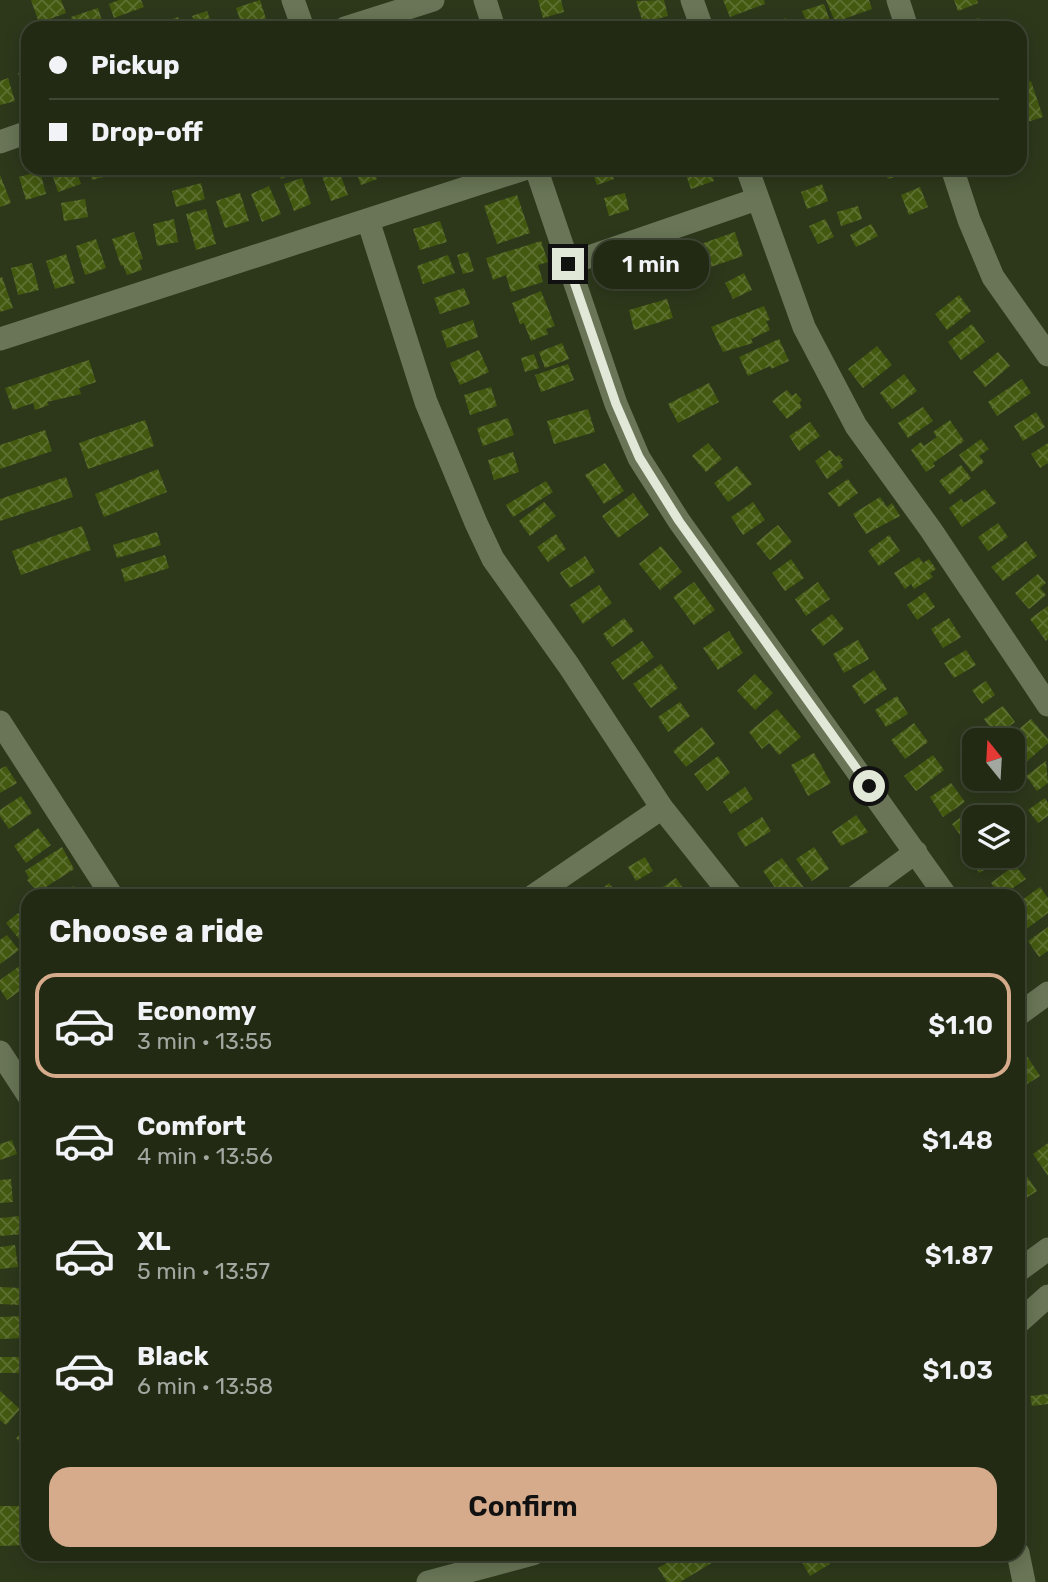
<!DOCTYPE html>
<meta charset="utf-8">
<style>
:root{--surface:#222a14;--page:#2e3622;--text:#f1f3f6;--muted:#a2a7a0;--line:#3f4634;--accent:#d6ab8b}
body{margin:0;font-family:Rubik,sans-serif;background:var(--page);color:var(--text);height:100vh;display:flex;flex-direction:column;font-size:26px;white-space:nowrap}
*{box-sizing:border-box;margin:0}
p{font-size:23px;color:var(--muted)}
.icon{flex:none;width:38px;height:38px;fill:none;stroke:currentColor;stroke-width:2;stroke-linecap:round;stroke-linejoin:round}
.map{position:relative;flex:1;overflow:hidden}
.panel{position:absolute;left:21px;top:889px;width:1004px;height:672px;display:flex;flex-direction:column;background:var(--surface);border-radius:21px;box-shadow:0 4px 18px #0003,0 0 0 2px var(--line)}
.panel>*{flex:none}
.top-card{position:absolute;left:21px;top:21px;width:1006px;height:154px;border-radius:21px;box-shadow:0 4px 18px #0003,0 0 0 2px var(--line);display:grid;align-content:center;height:154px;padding:0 28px;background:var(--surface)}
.needle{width:46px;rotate:342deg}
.controls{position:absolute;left:962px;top:728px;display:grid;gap:14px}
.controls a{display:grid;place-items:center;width:63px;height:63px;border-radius:14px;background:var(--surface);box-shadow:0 4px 18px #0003,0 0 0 2px var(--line);font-size:35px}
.end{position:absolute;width:32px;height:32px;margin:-16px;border:9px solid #e1e8d7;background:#111;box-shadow:0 0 0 4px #111}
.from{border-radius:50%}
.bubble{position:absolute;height:49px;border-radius:21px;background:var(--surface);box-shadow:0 4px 18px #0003,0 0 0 2px var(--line);font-size:23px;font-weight:600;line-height:49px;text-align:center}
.top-card b{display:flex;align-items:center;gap:24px;height:66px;font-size:26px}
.top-card b+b{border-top:2px solid var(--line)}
.top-card i{width:18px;height:18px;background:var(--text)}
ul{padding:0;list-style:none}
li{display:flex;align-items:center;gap:21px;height:105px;margin:0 14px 10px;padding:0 14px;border:4px solid transparent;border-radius:21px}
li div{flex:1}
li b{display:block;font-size:26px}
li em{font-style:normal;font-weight:600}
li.current{border-color:var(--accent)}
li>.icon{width:63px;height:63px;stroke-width:1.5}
h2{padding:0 28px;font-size:32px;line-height:84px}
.primary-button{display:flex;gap:14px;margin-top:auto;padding:14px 28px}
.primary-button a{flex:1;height:80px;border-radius:21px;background:var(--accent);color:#111;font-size:28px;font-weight:600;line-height:80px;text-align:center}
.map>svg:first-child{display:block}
.building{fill:url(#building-cross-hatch)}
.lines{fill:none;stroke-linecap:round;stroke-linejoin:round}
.minor{stroke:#697556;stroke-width:23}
.route{stroke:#e1e8d7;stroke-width:9}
</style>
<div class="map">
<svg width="1048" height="1582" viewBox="0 0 1048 1582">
<defs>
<pattern id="building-cross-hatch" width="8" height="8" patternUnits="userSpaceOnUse" patternTransform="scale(1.75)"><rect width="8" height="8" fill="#435910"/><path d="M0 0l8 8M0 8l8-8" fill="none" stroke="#5e7132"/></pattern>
</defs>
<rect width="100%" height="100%" fill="#2d381b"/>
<path class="building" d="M31,0H61L66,13L39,23Z
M119,0H141L144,7L114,18L109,4Z
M260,0L266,19L252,24L253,28H243L236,8Z
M538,0H561L564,12L543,18Z
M664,0L668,16L643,23L636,1Z
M723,0H764L765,4L730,17Z
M826,0H869L872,9L835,22Z
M954,0H977L978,3L958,11Z
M824,4L831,24L820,28H809L802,11Z
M98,8L102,21L83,28H75L71,17Z
M207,11L213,28H197L192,16Z
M178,17L182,28H157L156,25Z
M786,18L789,28H772L771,23Z
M979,18L982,28H961L960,24Z
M760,21L762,28H739Z
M115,22L117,28H98Z
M28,70V100L18,73Z
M8,78L15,101L0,105V81Z
M1031,81L1043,117L1021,124L1020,85Z
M50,168H75L81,184L58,192Z
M89,168H109L111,175L92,180Z
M276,168H305L281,179Z
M319,168H338L348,195L331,201Z
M354,168H373L377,179L361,185Z
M389,168H417L418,169L391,176Z
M591,168H610L614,179L597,185Z
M697,168H709L714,181L691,189L685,172Z
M788,168H814V169L791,176Z
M885,168H909L910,172L888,179Z
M40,171L46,194L26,200L19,177Z
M0,175L11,203L0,207Z
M302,178L311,204L294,211L284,184Z
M201,183L205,199L176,207L172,191Z
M822,184L828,201L807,209L801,192Z
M269,186L281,214L262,222L251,194Z
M920,187L928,207L909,215L901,195Z
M240,193L249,221L225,228L216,201Z
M625,193L629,210L609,216L604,198Z
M517,195L530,233L497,244L484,206Z
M85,199L88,217L64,221L61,203Z
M858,206L862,219L841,226L837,212Z
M206,209L216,244L196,250L186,214Z
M174,219L178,242L157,246L153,224Z
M825,219L834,237L818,244L809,226Z
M440,221L447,242L420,250L413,229Z
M871,224L878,236L856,247L850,235Z
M134,232L143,259L139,260L142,270L127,275L123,265L121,266L112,239Z
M735,232L743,256L705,269L698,245Z
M96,239L106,268L85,275L76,246Z
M541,241L548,262L538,265L543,282L511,292L506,275L493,280L486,258Z
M468,252L474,271L463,274L457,255Z
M66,254L75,283L55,289L46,261Z
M448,255L455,273L423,284L417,266Z
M32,263L39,290L18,295L11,268Z
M651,265L656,283L630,291L625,273Z
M744,273L752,290L733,299L725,283Z
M2,277L13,308L0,312V278Z
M464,288L470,304L440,314L434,298Z
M541,291L555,326L546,329L548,334L531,341L524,323L520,324L512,303Z
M959,295L971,311L947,330L935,314Z
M667,299L673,318L634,330L629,310Z
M764,306L770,320L766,321L770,330L751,339L753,343L723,352L711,327Z
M473,320L478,337L447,348L441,331Z
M972,324L985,342L961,360L948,342Z
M779,339L789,361L771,369L770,366L748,376L739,357Z
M562,343L569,359L545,368L539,352Z
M877,346L892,365L863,388L848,369Z
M479,350L489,372L460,385L450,363Z
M998,352L1010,366L985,387L973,372Z
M534,354L539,368L525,372L521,358Z
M89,360L96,382L79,388L81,394L47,402L49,405L35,410L33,403L13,410L5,388Z
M568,364L574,380L541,392L535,375Z
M904,374L917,391L892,409L880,393Z
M1022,379L1031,393L997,416L988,402Z
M709,383L719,402L678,423L668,404Z
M491,387L497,406L470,415L464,395Z
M787,390L792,396L796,393L802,400L799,403L802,407L787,419L772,401Z
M923,407L933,421L908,438L898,423Z
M588,409L595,432L554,444L547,421Z
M1036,412L1045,427L1023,441L1014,426Z
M508,418L514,435L483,446L477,428Z
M145,420L154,446L88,469L79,443Z
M950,420L964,441L933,463L935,466L926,472L911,450L921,442L924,446L937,437L933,432Z
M810,422L820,436L799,451L789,436Z
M45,430L52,451L0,469V445Z
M981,439L989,449L979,456L984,462L972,472L959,455Z
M708,443L722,459L706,472L692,456Z
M1048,443V463L1040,468L1031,454Z
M830,450L836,457L839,455L843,460L840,462L843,467L827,479L815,461Z
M513,452L519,472L494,480L488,460Z
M605,463L624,491L604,504L585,475Z
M961,465L971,478L950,495L939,481Z
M737,466L752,484L728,502L714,483Z
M158,469L167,492L104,517L95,494Z
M66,477L73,497L0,521V499Z
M848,479L858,493L839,507L828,493Z
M546,481L553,492L513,517L506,505Z
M985,489L996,503L962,527L949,508L961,499L964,503Z
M633,493L649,515L618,538L602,516Z
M880,497L887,507L892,503L900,516L866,534L853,514Z
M544,502L556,516L530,536L519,521Z
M753,502L765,520L743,535L731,517Z
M998,523L1008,537L988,551L978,537Z
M778,525L792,542L770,560L756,543Z
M82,526L91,550L21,575L12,551Z
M157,532L161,545L117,558L113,545Z
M556,534L566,549L548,562L537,547Z
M889,535L900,551L879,566L868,551Z
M1026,541L1037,556L1003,581L991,567Z
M661,546L682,572L660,590L639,564Z
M165,555L169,568L125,582L121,569Z
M585,556L595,572L570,588L560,573Z
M919,557L923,563L929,559L936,569L930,573L933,577L914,589L911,584L905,589L894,573Z
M791,559L804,578L785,591L772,573Z
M1038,574L1046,583L1040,588L1046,595L1029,609L1015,593Z
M694,582L715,610L694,625L673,597Z
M818,582L830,599L806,616L795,599Z
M599,585L612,603L583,624L570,605Z
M925,592L935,607L917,620L907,605Z
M1048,606V639L1046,641L1030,619Z
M832,614L844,629L823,646L811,630Z
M624,618L634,631L612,647L603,634Z
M949,618L961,637L943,648L931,629Z
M729,631L743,653L718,670L703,648Z
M858,640L869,659L844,673L833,654Z
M642,641L654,657L623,680L611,663Z
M966,650L976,665L954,678L944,663Z
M661,664L678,688L651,708L633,684Z
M874,670L887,689L864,704L852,686Z
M755,674L773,693L755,710L737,691Z
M986,681L995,695L982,704L972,690Z
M897,696L908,714L886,727L875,710Z
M680,702L690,716L668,732L658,717Z
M1003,706L1015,722L996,736L984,719Z
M777,709L801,737L779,755L769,743L762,749L749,732Z
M1031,719L1048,739V743L1025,763L1013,752V740H1006Z
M914,723L928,742L905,759L891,740Z
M702,727L715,744L686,767L673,751Z
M814,753L831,783L808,796L791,765Z
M933,755L944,770L916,791L904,776Z
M718,756L730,773L707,791L694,774Z
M1046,761L1048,783L1037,791L1026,776Z
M6,766L17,783L0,793V769Z
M951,783L965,802L943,817L930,797Z
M745,787L753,799L731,814L723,802Z
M21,796L32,813L9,829L0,816V810Z
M1045,798L1048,803V816L1038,823L1028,810Z
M978,804L988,817H975V832L964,840L952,824Z
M856,815L868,832L841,846L832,832Z
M762,817L771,831L745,847L737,833Z
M38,828L51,845L26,863L14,846Z
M62,847L74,869L38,892L27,880L29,878L25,871Z
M814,847L829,869L812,881L796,859Z
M975,848V856H999L1001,860L979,873L967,852Z
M645,857L653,871L636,881L628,867Z
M782,858L805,889L795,896H781L763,871Z
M1015,865L1026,879L1001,896L991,883Z
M676,878L687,894L683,896H669L663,887Z
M609,883L619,896H593Z
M73,886L80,896H57Z
M1040,887L1048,898V913L1021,933L1018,929V903Z
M900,888L906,896H888Z
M18,913L25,921L28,918V950L6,923Z
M1048,927V951L1039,957L1028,941Z
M7,935L19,950L0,964V940Z
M21,965L28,975V985L7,1000L0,989V980Z
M28,1005V1021L21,1011Z
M1023,1050L1040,1076L1024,1086L1018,1078V1053Z
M12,1140L17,1154L0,1160V1144Z
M1048,1143V1176L1033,1154Z
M1018,1163L1037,1191L1020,1202L1018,1201Z
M11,1179L13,1202L0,1203V1180Z
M21,1216L23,1234L0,1236V1218Z
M15,1245L18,1267L0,1269V1247Z
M0,1287L21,1288V1305L0,1304Z
M22,1316L24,1338L0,1339V1317Z
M0,1357H23V1373H0Z
M0,1391L20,1409L6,1425L0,1420Z
M1048,1394V1404L1032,1406L1030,1396Z
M28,1426V1450L16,1438Z
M0,1506H27L28,1545L0,1546Z
M682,1554H727L680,1582H667L658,1568Z
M797,1554H825L830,1564L810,1576Z"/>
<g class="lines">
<path class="minor" d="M293,0L303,28
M485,0L494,28
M692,0L702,28
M898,0L907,28
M345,28L433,0
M0,142L28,132
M536,168L616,404L639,458L679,521L946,896
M747,168L804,327L856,426L931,530L1048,705
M952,168L969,220L993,277L1048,355
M368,220L426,402L476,523L493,559L569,666L662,808L732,896
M568,264L757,199
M0,339L527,168
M0,722L112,896
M533,896L662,808
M856,896L916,852
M1018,1015L1048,993
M0,1052L28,1095
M1018,1271L1048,1249
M1018,1323L1048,1296
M1018,1553L1024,1582
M428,1582L533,1554"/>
</g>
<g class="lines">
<path class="route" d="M568,264L616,404L639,457L679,521L869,786"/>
</g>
</svg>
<div class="controls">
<a><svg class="needle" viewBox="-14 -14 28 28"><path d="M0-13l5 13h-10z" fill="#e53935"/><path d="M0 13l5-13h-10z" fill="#a2a7a0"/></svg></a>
<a><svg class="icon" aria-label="layers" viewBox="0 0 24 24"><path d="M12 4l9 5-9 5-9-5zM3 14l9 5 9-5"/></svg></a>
</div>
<i class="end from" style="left:869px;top:786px"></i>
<i class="end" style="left:568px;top:264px"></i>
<div class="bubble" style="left:593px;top:240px;width:116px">1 min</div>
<div class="top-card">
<b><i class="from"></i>Pickup</b>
<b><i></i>Drop-off</b>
</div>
<section class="panel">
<h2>Choose a ride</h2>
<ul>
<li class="current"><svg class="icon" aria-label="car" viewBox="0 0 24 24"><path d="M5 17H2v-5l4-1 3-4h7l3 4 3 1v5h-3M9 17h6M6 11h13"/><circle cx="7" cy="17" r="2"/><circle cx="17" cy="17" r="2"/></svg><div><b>Economy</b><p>3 min · 13:55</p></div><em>$1.10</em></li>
<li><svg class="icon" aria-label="car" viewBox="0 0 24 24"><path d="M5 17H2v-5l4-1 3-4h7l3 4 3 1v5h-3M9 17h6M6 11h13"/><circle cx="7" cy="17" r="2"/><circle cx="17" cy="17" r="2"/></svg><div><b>Comfort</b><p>4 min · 13:56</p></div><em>$1.48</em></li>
<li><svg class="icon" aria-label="car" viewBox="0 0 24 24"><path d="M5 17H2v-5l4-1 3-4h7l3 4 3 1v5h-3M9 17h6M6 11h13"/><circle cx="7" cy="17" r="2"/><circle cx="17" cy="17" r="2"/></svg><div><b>XL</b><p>5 min · 13:57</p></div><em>$1.87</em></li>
<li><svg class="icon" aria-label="car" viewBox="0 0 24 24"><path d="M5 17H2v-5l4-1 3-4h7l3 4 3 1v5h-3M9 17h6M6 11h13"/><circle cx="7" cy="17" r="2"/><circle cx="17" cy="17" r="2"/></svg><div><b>Black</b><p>6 min · 13:58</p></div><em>$1.03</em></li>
</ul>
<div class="primary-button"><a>Confirm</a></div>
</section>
</div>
